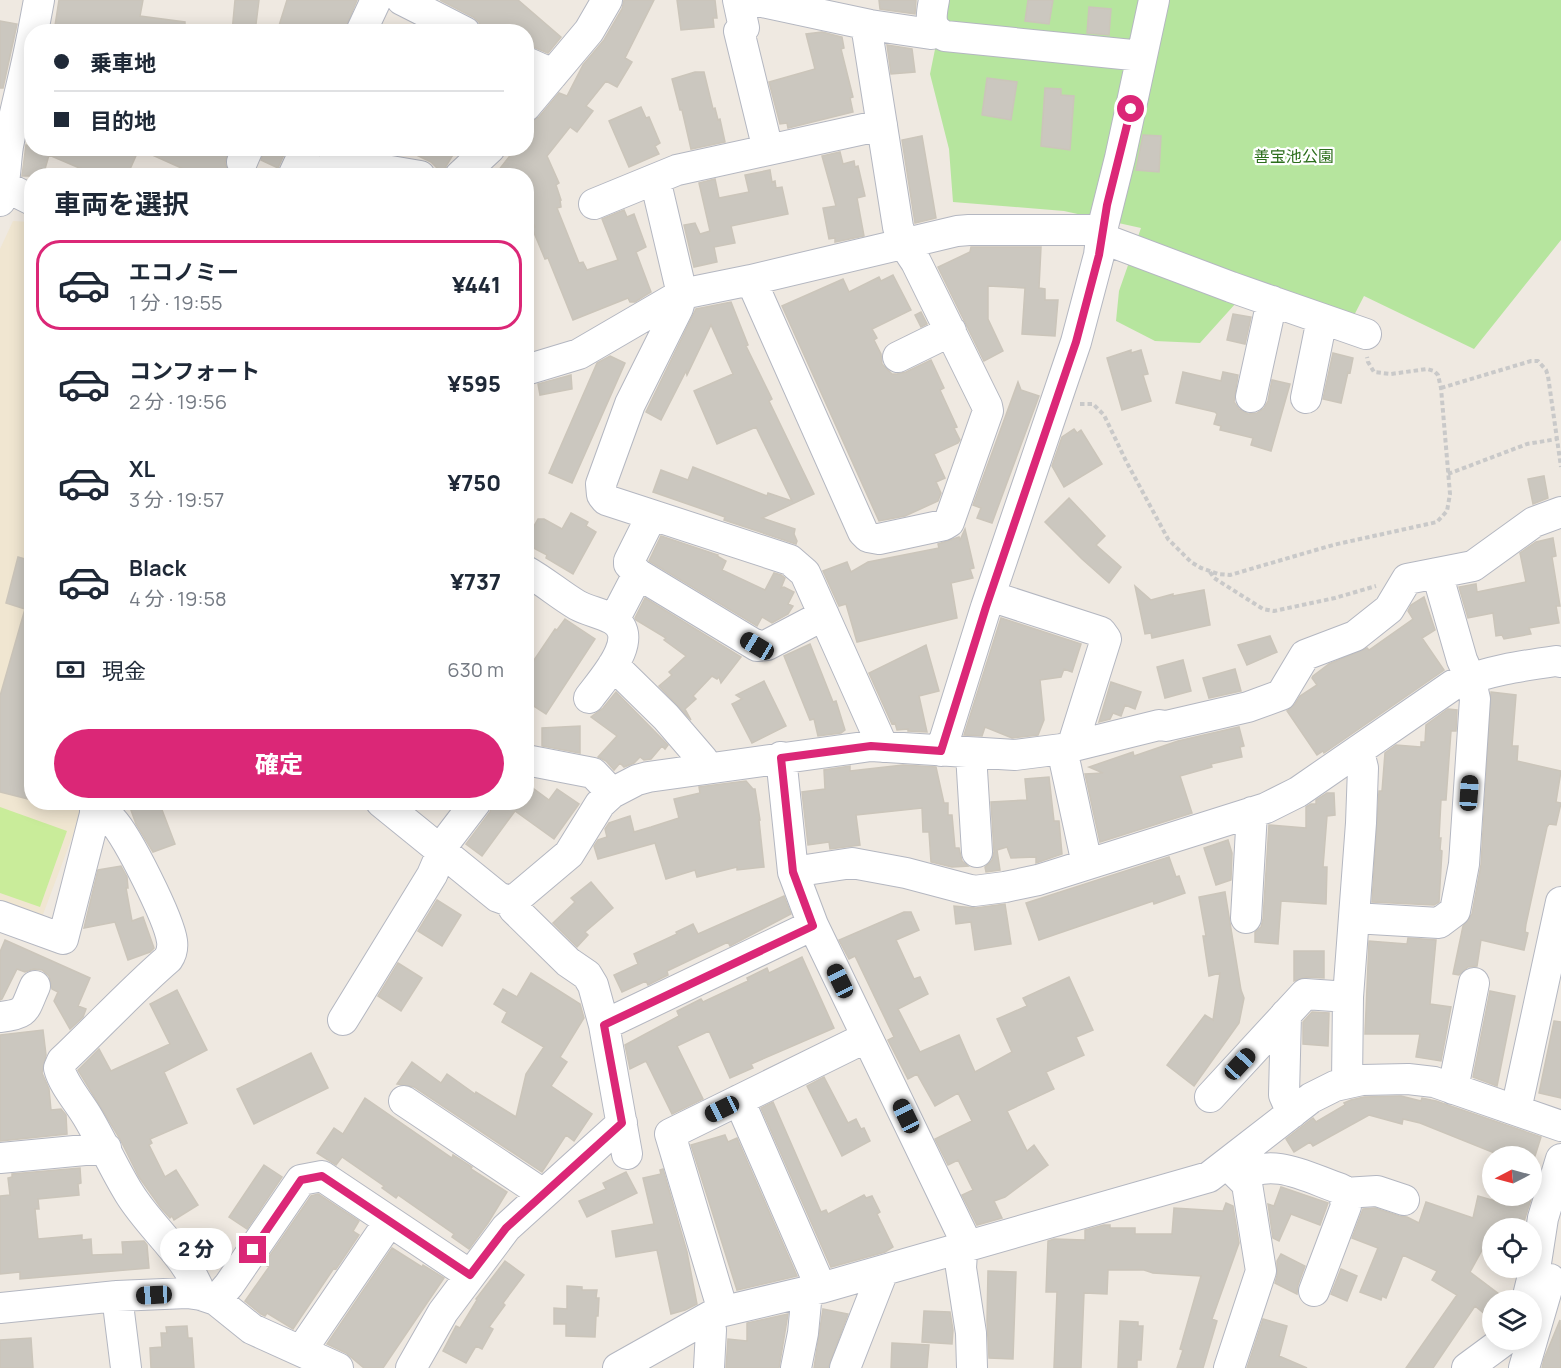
<!DOCTYPE html>
<html lang="ja">
<meta charset="utf-8">
<style>
:root{--surface:#fff;--page:#f6f6f7;--text:#1f2937;--muted:#747a83;--line:#e0e1e3;--accent:#db2777}
body{margin:0;font-family:Manrope,"Noto Sans JP",sans-serif;background:var(--page);color:var(--text);height:100vh;display:flex;flex-direction:column;font-size:22px;white-space:nowrap}
*{box-sizing:border-box;margin:0}
p{font-size:20px;color:var(--muted)}
.icon{flex:none;width:33px;height:33px;fill:none;stroke:currentColor;stroke-width:2;stroke-linecap:round;stroke-linejoin:round}
.map{position:relative;flex:1;overflow:hidden}
.panel{position:absolute;left:24px;top:168px;width:510px;height:642px;display:flex;flex-direction:column;background:var(--surface);border-radius:24px;box-shadow:0 3px 15px #0003}
.panel>*{flex:none}
.hud{position:absolute;left:24px;top:24px;width:510px;height:132px;border-radius:24px;box-shadow:0 3px 15px #0003;display:grid;align-content:center;height:132px;padding:0 30px;background:var(--surface)}
.needle{width:39px;rotate:264deg}
.buttons{position:absolute;left:1482px;top:1146px;display:grid;gap:12px}
.buttons a{display:grid;place-items:center;width:60px;height:60px;border-radius:50%;background:var(--surface);box-shadow:0 3px 15px #0003;font-size:30px}
.end{position:absolute;width:27px;height:27px;margin:-14px;border:8px solid #db2777;background:#fff;box-shadow:0 0 0 3px #fff}
.from{border-radius:50%}
.bubble{position:absolute;height:42px;border-radius:21px;background:var(--surface);box-shadow:0 3px 15px #0003;font-size:20px;font-weight:800;line-height:42px;text-align:center}
.car{position:absolute;width:18px;height:36px;margin:-18px -9px;border-radius:8px;box-shadow:0 0 4px 2px #0007;background:linear-gradient(#222 24%,#8ab4d8 0 40%,#222 0 76%,#8ab4d8 0 86%,#222 0)}
.hud b{display:flex;align-items:center;gap:21px;height:57px;font-size:22px}
.hud b+b{border-top:2px solid var(--line)}
.hud i{width:15px;height:15px;background:var(--text)}
ul{padding:0;list-style:none}
li{display:flex;align-items:center;gap:18px;height:90px;margin:0 12px 9px;padding:0 18px;border:3px solid transparent;border-radius:24px}
li div{flex:1}
li b{display:block;font-size:22px}
li em{font-style:normal;font-weight:800}
li.selected{border-color:var(--accent)}
li>.icon{width:54px;height:54px;stroke-width:1.5}
h2{padding:0 30px;font-size:27px;line-height:72px}
.pay{display:flex;align-items:center;gap:15px;height:66px;padding:0 30px;font-size:22px}
.pay p{margin-inline-start:auto}
.button{display:flex;gap:12px;margin-top:auto;padding:12px 30px}
.button a{flex:1;height:69px;border-radius:36px;background:var(--accent);color:#fff;font-size:24px;font-weight:800;line-height:69px;text-align:center}
.map>svg:first-child{display:block}
.education{fill:#f0e6d1}
.green{fill:#b6e59e}
.pitch{fill:#c9ec9a}
.building{fill:#cbc7bf;stroke:#cbc5ba;stroke-width:1.5}
.lines{fill:none;stroke-linecap:round;stroke-linejoin:round}
.minor-casing{stroke:#b4b7c1;stroke-width:32}
.path{stroke:#c9c9c9;stroke-width:4;stroke-dasharray:4.5 3;stroke-linecap:butt}
.minor{stroke:#fff;stroke-width:30}
.route{stroke:#db2777;stroke-width:8}
.labels{text-anchor:middle;stroke-width:4.5;stroke-linejoin:round;paint-order:stroke}
.park-label{font-size:16px;fill:#2c6e1b;stroke:#fff}
</style>
<div class="map">
<svg width="1561" height="1368" viewBox="0 0 1561 1368">
<rect width="100%" height="100%" fill="#efe9e1"/>
<path class="education" d="M13,221L31,222L32,802L82,803V811L42,917L0,900V249Z"/>
<path class="green" d="M945,0H1561V240L1474,349L1364,296L1348,327L1236,303L1200,343L1155,341L1116,321L1119,291L1141,228L1064,211L953,202L949,149L930,74Z"/>
<path class="pitch" d="M0,807L67,831L40,907L0,893Z"/>
<path class="building" d="M59,0H143L140,16L185,22V32H54Z
M235,0H259L255,32H232Z
M287,0H357L344,32H277Z
M440,0H518L561,37L548,53L526,44V32H486L482,30L479,22L473,17Z
M624,0H654L625,58L632,62L617,87L606,81L586,106L593,111L577,132L570,127L547,156L559,183L556,185L561,200H560L561,207L557,208L579,263L583,262L587,270L618,260L602,219L624,210L627,217L634,214L646,247L636,252L651,292L635,302H630L628,298L573,320L548,258L545,259L532,228L535,227L526,206V176H494L516,148H526V127L530,122L539,117L559,93L567,96L583,65L604,40L622,9Z
M677,0H715L717,18H713L714,27L681,30Z
M879,0H916L915,14L880,9Z
M1028,0H1053L1049,24L1025,21Z
M1089,7L1111,9L1109,35L1087,33Z
M0,21L17,24L3,88H0Z
M822,32L842,37L844,48L841,49L853,97L850,98L853,112L788,128L787,123L780,124L769,82L815,69L806,34Z
M887,45L912,49L915,72L891,74Z
M695,72H704L713,109L715,108L718,120L720,119L725,142L691,149L682,110H680L672,79Z
M987,78L1017,82L1011,120L982,115Z
M1045,88L1061,89V95L1074,96L1070,150L1041,146Z
M641,107L646,118L649,117L660,143L655,146L659,154L629,167L609,121Z
M1143,135L1161,136L1159,172L1136,170Z
M922,136L936,218L915,223L902,140Z
M26,145L32,146V148H229L225,163L228,172L232,176H199L139,149L127,176H98L49,155L43,176H22Z
M265,148H287L278,168L261,160Z
M402,148H457L442,173L431,162Z
M840,152L843,164L854,161L855,167L858,166L865,196L857,198L864,236L835,242V238L829,239L823,208L836,206L822,156Z
M770,170L772,182L775,181L776,188L782,187L788,214L731,226L735,243L714,247L717,262L694,267L684,225L695,223L700,234L710,231L699,183L715,179L719,198L749,192L745,175Z
M971,247H1041L1039,288L1045,289V300H1058L1055,336L1022,334L1025,288L988,286V319L1003,351L984,361L938,267L970,252Z
M893,275L911,310L872,329L877,338L874,340L881,354L882,364L892,374H897L906,372L931,360L944,388L940,390L957,427L954,428L960,440L958,443L934,454L945,478L936,482L941,493L938,501L905,516L879,521L782,306L843,279L849,292L879,277L881,281Z
M731,302L748,345L746,346L772,399L769,401L814,494L762,518L795,529L794,534L797,541L796,544L724,520L725,517L653,492L661,470L688,480L693,467L767,496L768,493L792,501L756,427L717,444L694,391L733,374L711,325L687,375L686,371L661,420L646,412L696,309Z
M921,312L927,324L921,327L915,315Z
M1233,314L1251,317L1245,344L1227,340Z
M1131,350V353L1141,350L1148,374L1143,375L1151,401L1122,410L1107,358Z
M1333,353L1353,358L1350,373L1348,372L1341,403L1323,399Z
M610,356L625,363L572,483L549,473L597,363Z
M1183,372L1221,381L1223,372L1238,375L1234,402L1239,409L1248,414L1257,413L1264,408L1268,401L1272,380L1290,384L1271,451L1251,445L1253,438L1220,430L1221,426L1214,424L1217,414L1215,412L1176,403Z
M571,375L572,389L540,395L538,384Z
M1018,382L1021,390L1039,396L992,523L977,518L981,508L973,505Z
M1074,429L1077,433L1081,430L1102,464L1064,487L1052,466L1062,437Z
M1544,476L1548,498L1533,504L1528,479Z
M1069,498L1105,536L1096,545L1121,567L1109,583L1082,559L1045,522Z
M571,513L588,522L586,526L596,532L573,574L546,558L547,555L526,544V540L538,519H544L562,529Z
M965,529L974,568L970,569L973,578L951,583L957,618L857,642L846,604L839,606L823,571L847,562L851,572L868,562L939,548L938,544L959,537L960,540Z
M661,536L718,555L717,556L726,561L722,570L765,590L774,573L781,575L785,578L781,588L784,587L794,592L788,604L793,606L788,614L772,623L762,617L757,626L649,561Z
M1553,538L1556,556L1552,557L1560,606H1556L1559,623L1529,628L1531,634L1504,639L1502,635L1496,636L1493,613L1468,618L1459,587L1476,584L1477,592L1526,582L1520,553L1536,542Z
M18,557L32,561V800L0,792V696L25,609L6,603Z
M1135,586L1151,600L1173,594V596L1204,590L1210,625L1152,638L1151,633L1145,634Z
M1424,597L1435,630L1422,638L1444,670L1324,753L1323,751L1317,755L1287,711L1295,704L1300,696L1317,685L1312,678L1313,676L1329,664L1367,648L1369,650L1413,619L1408,611L1411,605Z
M645,598L741,657L721,683L719,677L717,679L712,676L693,696L696,699L685,709L691,720L659,686L672,675L669,672L686,656L664,640L666,638L636,620L635,618Z
M1001,618L1081,644L1072,672L1064,669L1061,677L1040,680L1044,720L1038,735L1012,738L985,727L982,736L964,735Z
M565,619L595,639L546,714L526,701V672L555,629L557,630Z
M1270,636L1277,652L1247,665L1238,645Z
M810,644L833,702L836,701L845,730L841,733L818,736L814,719L810,720L784,656Z
M926,645L939,691L919,696L927,732L908,731V729L897,730L895,723L892,724L869,673Z
M1183,660L1191,691L1165,698L1157,667Z
M1235,669L1241,691L1209,698L1203,678Z
M764,681L786,726L752,743L732,704L742,699L736,695Z
M1111,682L1141,692L1135,709L1125,705L1121,716L1113,713L1110,719L1099,722Z
M616,692L668,745L665,749L662,746L651,759L644,760L640,757L634,763L624,767L620,763L614,770L606,761L598,757L617,736L591,717L603,708Z
M1491,692L1516,695L1512,746H1518L1517,761L1561,771L1556,802L1561,803L1556,825L1549,824L1547,827L1526,924L1525,932L1528,933L1524,950L1481,940L1477,966L1468,967L1459,975L1453,974L1463,926L1472,914L1481,865Z
M1448,709L1457,710L1456,731H1451L1446,800H1441L1439,838H1441L1440,850L1442,851L1439,902L1434,905L1372,902L1379,791H1382L1385,753L1396,745L1421,747V742H1425L1426,725Z
M580,726V753L542,746V728Z
M1239,727L1244,746L1240,747L1242,757L1211,764L1212,767L1180,776L1192,813L1100,842L1085,774L1103,773L1089,767L1133,752L1134,756L1178,741Z
M903,765L936,767L944,803H948V815H952L955,848H959L962,861L968,866L952,867L931,862L929,832H923L922,808L856,815L860,845L830,849L829,842L808,845L802,792L825,789L824,770L850,766V771Z
M1049,777L1054,821H1059L1062,854L1036,863V857L1011,858L1007,847L997,850L1000,870L986,872L985,867L992,860L994,852L991,802L1027,800L1025,779Z
M746,781L753,789H755L760,820H759L764,867L737,870V867L697,877L695,870L666,879L655,843L598,859L594,846L598,840L607,837L605,829L609,823L630,816L634,832L651,827L679,818L674,799L700,793L699,787Z
M526,783L549,800L557,789L579,804L554,839L515,811L482,856L466,844L490,812L493,802H526Z
M1327,793H1334L1335,815L1327,816L1323,867H1327L1326,904L1281,901L1278,944L1255,942V932L1261,927L1263,919L1269,825L1306,828V807L1311,804H1316V800Z
M128,802H159L175,844L153,852L136,824Z
M1228,840L1232,853L1231,880L1216,885L1204,848Z
M1169,857L1176,877L1179,876L1185,893L1154,904L1153,901L1039,940L1026,903Z
M121,866L127,877L128,888H126L132,921L143,917L154,948L150,952L128,960L115,922L84,928L98,870Z
M591,882L613,908L585,932L588,935L577,947L553,923L575,902L571,898Z
M1225,892L1241,990L1244,998L1239,1023L1194,1086L1167,1065L1205,1015L1213,1020L1220,973L1209,976L1203,936H1206L1199,897Z
M784,896L791,914L730,946L728,942L667,971L668,975L648,985L646,981L622,992L614,975L638,964L634,954L677,934L676,932L693,924L698,934Z
M437,900L461,915L442,946L418,931Z
M1005,904L1011,944L975,950L971,922L956,924L954,906L976,908Z
M904,912H911L919,930L896,940L914,979L920,977L928,994L898,1009L920,1052L959,1035L975,1072L1012,1052L997,1019L1027,1006L1023,998L1069,977L1093,1030L1076,1037L1084,1055L1046,1072L1054,1089L1007,1111L1027,1151L1034,1145L1048,1165L1005,1197L994,1201L1002,1218L977,1225L962,1195L973,1190L958,1160L948,1165L935,1139L972,1121L958,1093L935,1106L917,1074L908,1079L888,1040L894,1037L855,956L849,959L839,940Z
M1408,938L1436,940L1430,1004L1451,1007L1441,1061L1416,1057L1420,1034H1365L1369,941L1407,944Z
M5,940L90,978L78,1006L86,1009L83,1017L70,1029L54,1001L58,992L52,989L49,976L42,970L34,969L25,972L17,969L2,999L0,1000V952Z
M1294,951H1324V978L1306,977L1294,981Z
M802,957L834,1028L751,1064L753,1068L730,1078L709,1031L677,1046L703,1099L672,1114L646,1061L630,1069L625,1045L679,1016L677,1011L701,999L703,1002L748,981L747,978L767,968L769,973Z
M398,963L422,978L401,1011L378,996Z
M531,973L580,1004L584,1018L560,1057L567,1062L551,1086L592,1114L574,1141L566,1135L542,1172L414,1087L397,1084L412,1062L441,1083L447,1074L475,1094L476,1092L516,1117L526,1074L544,1047L502,1022L507,1012L494,1004L503,989L517,997Z
M177,990L207,1050L164,1072L187,1123L150,1139L152,1143L149,1145L165,1177L176,1170L198,1205L174,1220L172,1216L170,1218L161,1208L139,1177L120,1139L78,1070L99,1049L111,1071L170,1044L150,1004Z
M1490,991L1515,996L1497,1086L1473,1077Z
M1312,1012L1329,1013L1328,1046L1303,1044V1022Z
M1554,1021L1561,1022V1098L1539,1093Z
M43,1030L46,1055L42,1073L49,1089L51,1110L61,1109L66,1115L67,1134L0,1141V1035Z
M311,1053L328,1088L254,1124L237,1089Z
M824,1077L848,1123L856,1119L861,1129L864,1128L870,1141L842,1156L807,1086Z
M1401,1096L1421,1101L1422,1098L1436,1101L1541,1137L1535,1156H1502L1420,1123L1403,1119L1402,1124L1369,1115L1313,1146L1310,1142L1294,1152L1286,1139L1313,1118L1316,1122L1345,1105L1344,1103L1351,1100L1364,1097Z
M365,1098L452,1158L453,1155L472,1167L471,1169L507,1192L488,1223L469,1249L452,1237L454,1234L398,1195L396,1198L382,1188L384,1186L342,1157L336,1165L317,1153L334,1128L343,1134Z
M773,1102L821,1212L826,1210L828,1214L864,1195L866,1198L872,1196L880,1212L877,1214L893,1247L885,1252L831,1267L761,1108Z
M725,1135L728,1142L737,1138L797,1276L737,1290L691,1145Z
M264,1165L282,1177L247,1229L229,1217Z
M80,1168L81,1183L78,1184L79,1195L38,1199L39,1209H35L38,1239L82,1235V1240L91,1239L92,1255L123,1254L122,1242L144,1241L147,1245L149,1268L20,1279V1272L0,1274V1196L10,1195L8,1178L12,1177V1174Z
M663,1169L687,1252L697,1304L685,1310L671,1314L657,1250L616,1257L612,1231L654,1224L643,1178L661,1174L660,1170Z
M626,1172L637,1193L587,1217L579,1201L606,1189L603,1183Z
M1281,1187L1328,1203L1320,1225L1291,1214L1279,1241L1273,1238L1268,1204L1274,1206Z
M318,1194L359,1221L353,1231L359,1235L336,1269L334,1268L293,1329L267,1313L265,1316L261,1314L245,1301L269,1267L264,1264L311,1196Z
M1478,1196L1502,1203L1505,1196H1532L1522,1228H1492V1232L1470,1272L1507,1300H1492V1320L1475,1306L1433,1368H1406L1457,1295L1432,1280L1437,1271L1403,1255L1386,1298L1382,1296L1381,1300L1360,1292L1378,1248L1352,1238L1363,1209L1375,1208L1399,1216L1407,1217L1419,1223L1426,1202L1473,1218Z
M1226,1203L1233,1206L1239,1243L1212,1319L1217,1321L1203,1368H1177L1183,1350L1180,1349L1201,1276L1153,1273L1144,1270H1108L1107,1294L1084,1293L1081,1368H1054L1057,1292H1046L1048,1241L1054,1239L1085,1240V1230L1104,1225H1110V1228H1135V1234H1172L1174,1208L1223,1211Z
M392,1248L422,1267L423,1265L444,1278L383,1368H364L346,1353L327,1344Z
M1281,1254L1305,1266L1298,1285L1297,1294L1275,1283L1277,1276V1261Z
M505,1261L524,1275L503,1303L505,1305L489,1327L493,1329L482,1349L476,1346L466,1363L443,1351L456,1326L460,1328L477,1300L476,1299Z
M1341,1269L1357,1276L1347,1301L1331,1294Z
M988,1271L1016,1272L1013,1359L989,1358L987,1321Z
M567,1286L582,1287V1290H597L596,1298H599L598,1316H596L595,1337L566,1336V1324H554V1308L567,1309Z
M823,1309L848,1314L828,1368H814Z
M924,1311L950,1312L953,1330L952,1344L922,1342Z
M788,1314L779,1368H726L728,1339L747,1341V1323Z
M1263,1319L1287,1326L1279,1356L1307,1368H1247Z
M1560,1320L1561,1368H1542L1544,1359Z
M1120,1321L1138,1322V1326H1143L1141,1360H1137V1368H1118Z
M187,1326L188,1338H192L194,1368H151L150,1348L162,1347L161,1333H167L166,1327Z
M31,1338L33,1368H0V1340Z
M892,1343L929,1345L927,1368H891Z"/>
<g class="lines">
<g class="minor-casing">
<path id="minor" d="M402,0L465,32
M738,0L744,28L739,31L768,150
M753,0L870,25L931,34L937,31
M934,0C931,16 928,28 945,36L1142,56
M33,32L39,0
M361,32L376,0
M526,62L553,74
M526,106L589,31L607,0
M882,125L677,170L655,179L682,294L678,308L630,404L601,484L602,495L606,500L790,560L805,573L883,747
M242,162L248,148
M293,176L306,148
M306,176L341,165L373,168L420,176
M460,176L490,148
M0,184L32,200
M0,201C6,183 5,165 8,146C15,110 25,74 32,37
M594,204L655,179
M1101,238L1231,287L1366,334
M751,280L863,532L868,537L879,539L944,525L949,522L988,411L987,406L916,262L904,244L898,227L867,31
M898,357L951,331
M526,370L579,354L682,294L751,280L957,231L969,230H1102
M1251,397L1272,301
M1306,398L1322,319
M526,571C544,581 560,595 577,605C588,611 601,613 612,619C643,637 602,680 589,698
M638,574L757,646L767,645L824,615
M990,596L1101,632L1106,639L1072,747
M614,620L638,574L629,564V561L652,515
M613,665L666,717L703,760L705,769
M1062,749L1087,864
M941,751L986,607L1076,342L1099,255L1102,230L1120,158L1154,0
M971,754L977,852
M781,757L793,872L813,925L963,1236L961,1268L971,1333L972,1368
M526,760L593,773L612,793
M381,802L498,897L509,901L518,897L569,854L600,804L612,793L637,780L648,777L871,746L1015,755L1062,749L1159,725L1166,726L1248,707L1281,695L1305,655L1355,636L1389,609L1407,579L1473,566L1534,522L1561,512
M95,814C101,815 107,816 112,820C128,837 169,919 172,941C173,948 172,953 168,959C131,991 98,1027 62,1061L59,1068C63,1084 78,1101 87,1116C102,1141 114,1169 129,1193C151,1229 187,1255 201,1295
M793,872L852,863L906,873L974,891L1005,887L1038,880L1266,808L1298,792L1453,685C1486,671 1521,666 1556,661L1561,662
M509,901L514,909L568,962L587,975L593,985L604,1025L627,1154
M0,916L63,939L95,814V802
M1246,918L1252,812
M1354,918L1439,923L1455,911L1464,864L1475,699L1470,678L1462,660L1437,573
M1286,1014L1284,1095L1292,1113
M0,1017C28,1014 24,1010 35,986
M343,1020L432,875L447,840L476,802
M604,1025L813,925
M1347,1083L1348,997L1361,823L1363,768L1361,760L1356,752
M1453,1089L1474,983
M1210,1097L1305,994L1348,997
M739,1100L821,1288
M404,1101L543,1194
M1516,1110L1561,902
M0,1158L106,1148
M1227,1164L1247,1184L1261,1271L1229,1368
M1240,1177C1273,1156 1308,1178 1341,1189L1344,1193L1346,1206L1314,1291
M1344,1193L1377,1191L1404,1200
M117,1296L126,1368
M216,1300L229,1285L301,1180L322,1176L470,1275
M1527,1300L1536,1263L1543,1218L1561,1159
M0,1308L117,1296L187,1293L201,1295L216,1300L252,1329L338,1368
M723,1311L670,1134L867,1037
M708,1318L711,1330L709,1368
M301,1351L389,1222
M411,1368L443,1312L506,1228L622,1123
M618,1368L716,1313L821,1288L1209,1177L1311,1098L1335,1086L1362,1080L1408,1079L1434,1082L1561,1126
M796,1368L803,1333L807,1292
M845,1368L883,1271
M1467,1368L1505,1340
M1524,1368L1550,1279"/>
</g>
<path class="path" d="M1441,388L1531,361H1538L1546,370L1548,376L1561,467
M1080,404H1093L1104,415L1126,461L1168,539L1191,562L1201,568L1218,574L1230,575L1333,545L1437,522L1447,511L1450,494L1441,388L1438,375L1434,371L1427,369L1391,374L1374,372L1368,362L1367,357
M1448,474L1527,444L1557,439
M1210,572L1214,578L1263,609L1274,611L1335,598L1376,586"/>
<use href="#minor" class="minor"/>
</g>
<g class="lines">
<path class="route" d="M253,1250L301,1180L322,1176L470,1275L506,1228L622,1123L604,1025L813,926L793,872L781,758L871,746L941,751L986,607L1076,342L1099,255L1107,205L1131,109"/>
</g>
<g class="labels">
<g class="park-label">
<text x="1294" y="162">善宝池公園</text>
</g>
</g>
</svg>
<div class="buttons">
<a><svg class="needle" viewBox="-14 -14 28 28"><path d="M0-13l5 13h-10z" fill="#e53935"/><path d="M0 13l5-13h-10z" fill="#747a83"/></svg></a>
<a><svg class="icon" aria-label="locate" viewBox="0 0 24 24"><circle cx="12" cy="12" r="6"/><path d="M12 2v4M12 18v4M2 12h4M18 12h4"/></svg></a>
<a><svg class="icon" aria-label="layers" viewBox="0 0 24 24"><path d="M12 4l9 5-9 5-9-5zM3 14l9 5 9-5"/></svg></a>
</div>
<i class="end from" style="left:1131px;top:109px"></i>
<i class="end" style="left:253px;top:1250px"></i>
<div class="bubble" style="left:160px;top:1228px;width:72px">2 分</div>
<i class="car" style="left:757px;top:646px;rotate:301deg"></i>
<i class="car" style="left:1469px;top:793px;rotate:4deg"></i>
<i class="car" style="left:840px;top:981px;rotate:334deg"></i>
<i class="car" style="left:1240px;top:1064px;rotate:43deg"></i>
<i class="car" style="left:722px;top:1109px;rotate:244deg"></i>
<i class="car" style="left:906px;top:1116px;rotate:334deg"></i>
<i class="car" style="left:154px;top:1295px;rotate:267deg"></i>
<div class="hud">
<b><i class="from"></i>乗車地</b>
<b><i></i>目的地</b>
</div>
<section class="panel">
<h2>車両を選択</h2>
<ul>
<li class="selected"><svg class="icon" aria-label="car" viewBox="0 0 24 24"><path d="M5 17H2v-5l4-1 3-4h7l3 4 3 1v5h-3M9 17h6M6 11h13"/><circle cx="7" cy="17" r="2"/><circle cx="17" cy="17" r="2"/></svg><div><b>エコノミー</b><p>1 分 · 19:55</p></div><em>¥441</em></li>
<li><svg class="icon" aria-label="car" viewBox="0 0 24 24"><path d="M5 17H2v-5l4-1 3-4h7l3 4 3 1v5h-3M9 17h6M6 11h13"/><circle cx="7" cy="17" r="2"/><circle cx="17" cy="17" r="2"/></svg><div><b>コンフォート</b><p>2 分 · 19:56</p></div><em>¥595</em></li>
<li><svg class="icon" aria-label="car" viewBox="0 0 24 24"><path d="M5 17H2v-5l4-1 3-4h7l3 4 3 1v5h-3M9 17h6M6 11h13"/><circle cx="7" cy="17" r="2"/><circle cx="17" cy="17" r="2"/></svg><div><b>XL</b><p>3 分 · 19:57</p></div><em>¥750</em></li>
<li><svg class="icon" aria-label="car" viewBox="0 0 24 24"><path d="M5 17H2v-5l4-1 3-4h7l3 4 3 1v5h-3M9 17h6M6 11h13"/><circle cx="7" cy="17" r="2"/><circle cx="17" cy="17" r="2"/></svg><div><b>Black</b><p>4 分 · 19:58</p></div><em>¥737</em></li>
</ul>
<div class="pay"><svg class="icon" aria-label="cash" viewBox="0 0 24 24"><path d="M3 7h18v10H3z"/><circle cx="12" cy="12" r="2"/></svg>現金<p>630 m</p></div>
<div class="button"><a>確定</a></div>
</section>
</div>
